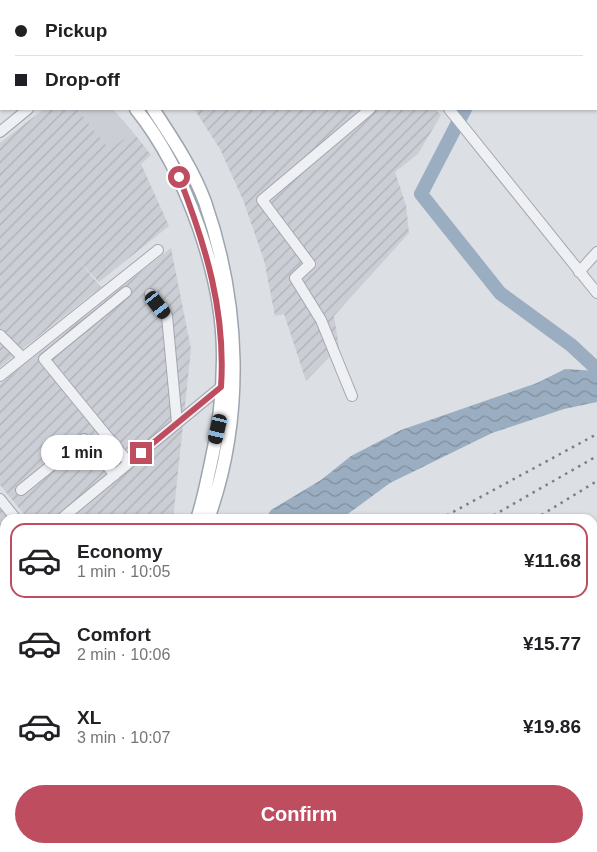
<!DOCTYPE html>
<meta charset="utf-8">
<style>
:root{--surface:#fff;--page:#f6f6f6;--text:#202124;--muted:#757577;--line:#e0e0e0;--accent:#be4d5f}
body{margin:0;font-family:Arial,sans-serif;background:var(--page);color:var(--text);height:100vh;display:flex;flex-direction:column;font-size:19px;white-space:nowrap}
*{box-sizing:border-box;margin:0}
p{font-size:16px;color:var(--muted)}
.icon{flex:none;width:28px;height:28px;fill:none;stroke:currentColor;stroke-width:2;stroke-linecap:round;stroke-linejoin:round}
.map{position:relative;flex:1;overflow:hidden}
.panel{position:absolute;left:0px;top:514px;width:598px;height:339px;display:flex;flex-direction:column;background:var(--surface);border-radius:15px 15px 0 0;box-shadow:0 1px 4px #0004}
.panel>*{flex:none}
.top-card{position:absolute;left:0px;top:0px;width:598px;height:110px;box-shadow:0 1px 4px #0004;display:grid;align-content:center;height:110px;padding:0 15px;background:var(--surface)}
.end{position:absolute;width:22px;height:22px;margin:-11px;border:6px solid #be4d5f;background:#fff;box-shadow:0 0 0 2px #fff}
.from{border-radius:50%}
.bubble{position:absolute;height:35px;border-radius:18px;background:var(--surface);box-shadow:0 1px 4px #0004;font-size:16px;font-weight:700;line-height:35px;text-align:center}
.car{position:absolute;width:15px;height:30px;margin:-15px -8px;border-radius:6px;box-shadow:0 0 4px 1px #0007;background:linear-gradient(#222 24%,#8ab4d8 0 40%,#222 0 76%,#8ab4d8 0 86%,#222 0)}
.top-card b{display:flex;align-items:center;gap:18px;height:48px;font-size:19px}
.top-card b+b{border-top:1px solid var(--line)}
.top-card i{width:12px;height:12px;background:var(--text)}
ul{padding:9px 0 0;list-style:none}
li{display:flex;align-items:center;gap:15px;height:75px;margin:0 10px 8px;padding:0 5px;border:2px solid transparent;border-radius:15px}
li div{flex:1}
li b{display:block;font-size:19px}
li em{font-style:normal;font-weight:700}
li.on{border-color:var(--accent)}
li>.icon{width:45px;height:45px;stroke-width:1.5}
.action{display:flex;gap:10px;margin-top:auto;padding:10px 15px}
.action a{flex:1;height:58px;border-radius:30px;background:var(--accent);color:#fff;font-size:20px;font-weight:700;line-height:58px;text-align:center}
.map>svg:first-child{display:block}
.built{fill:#cbcfd5}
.industrial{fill:url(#industrial-furrows)}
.water{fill:url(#water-waves)}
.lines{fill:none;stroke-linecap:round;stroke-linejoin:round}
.river{stroke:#9baec1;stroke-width:14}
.minor-casing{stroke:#a2a7ae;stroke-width:12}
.major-casing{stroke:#9da5af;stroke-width:15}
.minor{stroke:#eff0f4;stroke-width:10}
.major{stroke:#fff;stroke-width:12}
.rail{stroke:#78808c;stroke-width:2.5;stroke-dasharray:2.5 5;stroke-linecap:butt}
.route{stroke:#be4d5f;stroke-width:6}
</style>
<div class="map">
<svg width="597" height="852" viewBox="0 0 597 852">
<defs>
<pattern id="industrial-furrows" width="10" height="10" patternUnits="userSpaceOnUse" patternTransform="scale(1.25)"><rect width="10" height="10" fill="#cbcfd5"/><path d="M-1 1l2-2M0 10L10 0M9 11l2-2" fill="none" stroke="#aeb2b8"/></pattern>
<pattern id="water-waves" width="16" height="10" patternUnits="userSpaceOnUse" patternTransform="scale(1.25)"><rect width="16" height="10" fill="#9baec1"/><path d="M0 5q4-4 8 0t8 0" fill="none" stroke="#7e8e9e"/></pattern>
</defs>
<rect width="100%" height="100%" fill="#dce0e5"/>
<path class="built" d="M77,109H113L133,132L111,151Z"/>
<path class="industrial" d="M175,0H356L357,1H174Z
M380,0H509L381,1Z
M44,109H77L110,150L133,132L151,155L141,164L169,226L99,282L78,260L101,287L0,367V143Z
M194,109H435L441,115L418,154L395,172L406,205L409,233L334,316L339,347L306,381L284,314L275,316L264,260L243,200L220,149Z
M171,248L191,349L173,519H28L0,485V384Z
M0,505L11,519H5V596L0,597Z
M5,651V702L0,703V653Z
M103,848H267L258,852H101Z"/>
<path class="water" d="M565,369L597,371V402L564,409L492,433L390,483L341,519H265L271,510L321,480L351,456L401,430L537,383Z
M5,602V650L0,651V603Z
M328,848H449L469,852H291Z"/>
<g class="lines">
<path class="river" d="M532,0L533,1
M548,1L549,0
M465,109L421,194L500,293L571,345L597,369"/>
<g class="minor-casing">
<path id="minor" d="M148,0L149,1
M203,0L204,1
M366,0L367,1
M160,1L162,0
M596,59H597
M449,109L597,293
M0,132L28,109
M579,272L597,252
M126,292L44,359L129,463
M150,294L167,316L177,423
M0,335L23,358
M0,376L158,250
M352,396L321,320L295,278L310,264L262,200L370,109
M21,490L84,439L115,475
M0,499L16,519
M61,519L221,387
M592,571L597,567
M0,750L5,756"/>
</g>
<g class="major-casing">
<path id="major" d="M37,0L38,1
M61,0L62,1
M136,109C186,171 224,278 223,359C223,395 218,432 210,467C206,485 203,502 197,519
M153,109C172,138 193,169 205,202C240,303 245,417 208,519
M72,852L74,848
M86,852L88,848"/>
</g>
<use href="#minor" class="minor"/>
<use href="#major" class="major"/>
<path class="rail" d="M440,519L597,434
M487,519L597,456
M535,519L597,481
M0,717L5,716
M0,736L5,734
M0,817L5,815"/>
</g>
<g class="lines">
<path class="route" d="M141,453L221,387C226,312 206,246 179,177"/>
</g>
</svg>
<i class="end from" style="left:179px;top:177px"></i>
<i class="end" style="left:141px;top:453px"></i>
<div class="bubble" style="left:41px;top:435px;width:82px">1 min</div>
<i class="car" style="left:158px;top:305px;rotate:142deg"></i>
<i class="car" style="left:218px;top:429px;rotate:193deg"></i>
<div class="top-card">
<b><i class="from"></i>Pickup</b>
<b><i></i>Drop-off</b>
</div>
<section class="panel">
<ul>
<li class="on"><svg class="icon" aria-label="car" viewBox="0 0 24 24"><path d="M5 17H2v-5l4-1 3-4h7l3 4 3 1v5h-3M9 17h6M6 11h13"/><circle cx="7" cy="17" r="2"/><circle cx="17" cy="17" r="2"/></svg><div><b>Economy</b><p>1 min · 10:05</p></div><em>¥11.68</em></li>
<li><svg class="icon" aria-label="car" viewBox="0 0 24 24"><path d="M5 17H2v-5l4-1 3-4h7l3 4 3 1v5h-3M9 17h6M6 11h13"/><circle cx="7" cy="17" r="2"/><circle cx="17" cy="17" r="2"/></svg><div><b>Comfort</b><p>2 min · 10:06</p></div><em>¥15.77</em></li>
<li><svg class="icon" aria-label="car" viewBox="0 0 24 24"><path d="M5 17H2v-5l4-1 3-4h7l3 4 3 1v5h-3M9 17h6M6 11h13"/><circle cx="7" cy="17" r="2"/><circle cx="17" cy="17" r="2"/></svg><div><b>XL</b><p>3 min · 10:07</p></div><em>¥19.86</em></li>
</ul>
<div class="action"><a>Confirm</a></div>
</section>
</div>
